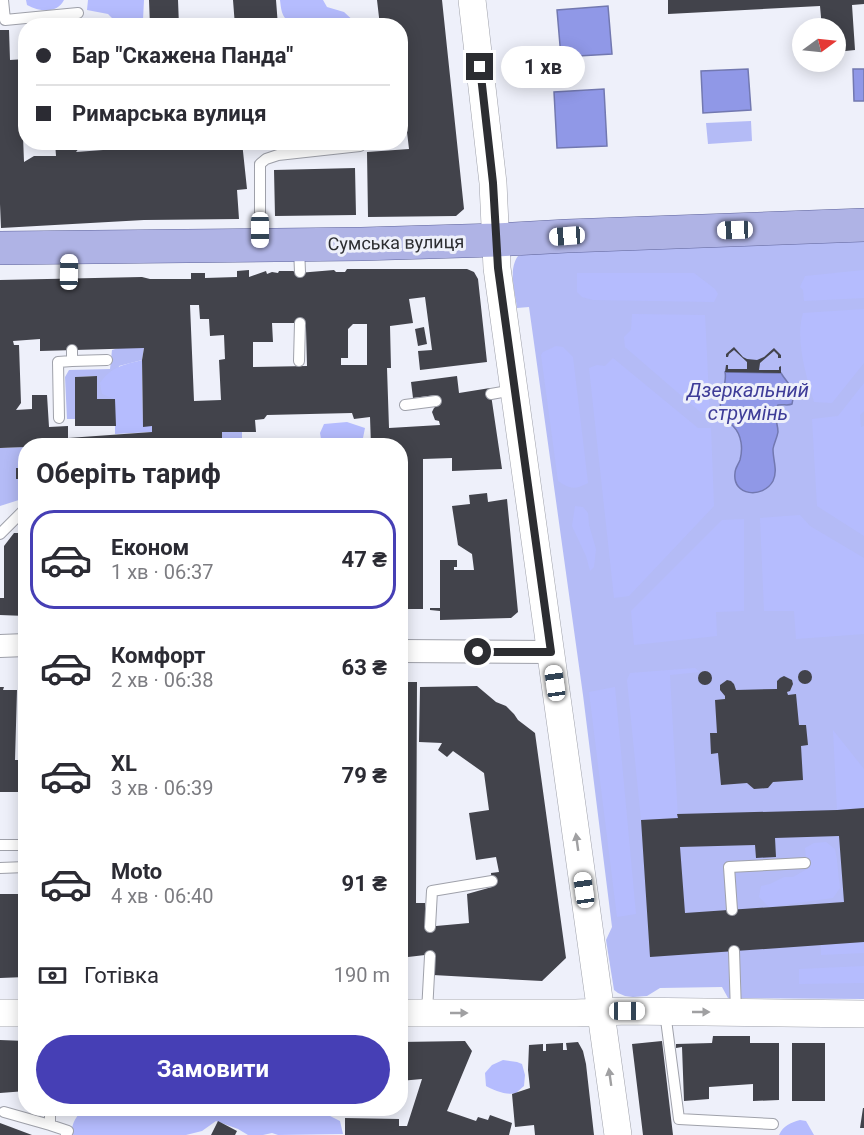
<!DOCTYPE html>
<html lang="uk">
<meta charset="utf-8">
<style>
:root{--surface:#fff;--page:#f2f2f3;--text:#2b2b33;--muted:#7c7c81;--line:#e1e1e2;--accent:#463fb5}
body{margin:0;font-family:Roboto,sans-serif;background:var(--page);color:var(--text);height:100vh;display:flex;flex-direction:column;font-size:22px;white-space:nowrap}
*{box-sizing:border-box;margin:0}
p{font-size:20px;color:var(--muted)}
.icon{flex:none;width:33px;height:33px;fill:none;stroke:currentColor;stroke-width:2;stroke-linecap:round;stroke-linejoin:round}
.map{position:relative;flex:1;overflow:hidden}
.panel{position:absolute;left:18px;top:438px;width:390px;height:678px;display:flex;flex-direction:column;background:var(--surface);border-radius:24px;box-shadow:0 3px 15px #0003}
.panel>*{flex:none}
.banner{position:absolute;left:18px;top:18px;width:390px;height:132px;border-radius:24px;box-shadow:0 3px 15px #0003;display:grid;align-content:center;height:132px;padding:0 18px;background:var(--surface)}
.needle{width:39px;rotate:75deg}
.tools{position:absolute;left:792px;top:18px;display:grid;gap:12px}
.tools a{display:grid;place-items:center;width:54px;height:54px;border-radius:50%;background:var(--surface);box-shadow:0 3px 15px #0003;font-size:30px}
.end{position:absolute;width:27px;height:27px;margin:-14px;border:8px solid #2c2d31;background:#fff;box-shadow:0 0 0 3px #fff}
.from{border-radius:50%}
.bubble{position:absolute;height:42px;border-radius:21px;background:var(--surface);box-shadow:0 3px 15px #0003;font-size:20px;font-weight:700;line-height:42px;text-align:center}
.car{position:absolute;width:18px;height:36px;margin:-18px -9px;border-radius:8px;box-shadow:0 0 4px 2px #0007;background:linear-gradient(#fff 24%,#345 0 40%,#fff 0 76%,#345 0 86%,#fff 0)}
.banner b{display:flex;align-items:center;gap:21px;height:57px;font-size:22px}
.banner b+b{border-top:2px solid var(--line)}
.banner i{width:15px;height:15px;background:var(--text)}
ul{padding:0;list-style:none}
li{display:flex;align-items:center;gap:18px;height:99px;margin:0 12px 9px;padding:0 6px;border:3px solid transparent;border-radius:24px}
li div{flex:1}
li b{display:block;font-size:22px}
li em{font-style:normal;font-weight:700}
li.current{border-color:var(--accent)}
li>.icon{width:54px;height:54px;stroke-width:1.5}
h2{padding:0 18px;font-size:27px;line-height:72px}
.pay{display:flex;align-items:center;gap:15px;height:66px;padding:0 18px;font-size:22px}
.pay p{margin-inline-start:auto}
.primary-button{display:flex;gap:12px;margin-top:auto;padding:12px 18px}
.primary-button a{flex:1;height:69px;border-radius:36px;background:var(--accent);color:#fff;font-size:24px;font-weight:700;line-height:69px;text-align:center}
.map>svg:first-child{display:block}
.green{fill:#b4bbf6}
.forest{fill:#b5bcfe}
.water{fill:#9098e7;stroke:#7278b0;stroke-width:1.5}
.building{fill:#42434b;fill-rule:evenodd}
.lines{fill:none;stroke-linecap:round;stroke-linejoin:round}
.service-casing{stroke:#9fa1aa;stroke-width:12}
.minor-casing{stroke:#9fa1aa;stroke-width:24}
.tertiary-casing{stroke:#9fa1aa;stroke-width:28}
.primary-casing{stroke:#5f649b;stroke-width:34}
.service{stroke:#fff;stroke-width:10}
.minor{stroke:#fff;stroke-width:22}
.tertiary{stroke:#fff;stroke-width:27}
.primary{stroke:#afb3e5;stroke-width:33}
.oneway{fill:#a0a0a2}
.route{stroke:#2c2d31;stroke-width:8}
.labels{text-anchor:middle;stroke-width:6;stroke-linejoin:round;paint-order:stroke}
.street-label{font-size:18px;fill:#2c2d31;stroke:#eef0fa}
.water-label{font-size:20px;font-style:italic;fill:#3e3c98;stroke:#eef0fa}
</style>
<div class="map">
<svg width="864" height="1135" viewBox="0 0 864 1135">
<rect width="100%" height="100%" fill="#eef0fa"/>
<path class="green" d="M751,121L752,141L708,144L706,123Z
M864,241V999L728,998L722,987L660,988L647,996L633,997L625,996L618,993L614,990L606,940L612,927L583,695L529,307L517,308C515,291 508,270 518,256L525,254Z
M118,348H144L142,360L119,366L115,399H97V376L75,377V419H67L65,377L69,370L110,369L112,350Z
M222,432H242V445H222Z
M26,447L25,468H16V479H22V499L0,506V448Z"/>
<path class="forest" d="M26,0H64C57,14 40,12 27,5Z
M88,0H144L143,20L138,25H119L108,14L87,10Z
M280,0H323L327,7L344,12L358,25H293C292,23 289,22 287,20C281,15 281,7 280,0Z
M864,270V298L804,301L803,290L800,287L805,276Z
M577,273H694L715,289L718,294L714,302L593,300L582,297L577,292Z
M864,309V363L832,403L814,402C806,376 795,339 803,313Z
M632,314L705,315L710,416L699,411L625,347L624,337L631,330Z
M556,346L563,347L573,357L588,483C575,490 570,489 558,481L541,355L543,352Z
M613,358L698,428H711L714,506L629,596L614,598L589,368L597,365L605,366Z
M142,360L143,426H152V432L115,434V399L102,394L100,383C112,366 123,365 142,360Z
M864,383V411L860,415L861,427L864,426V536L817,506L812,419L838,416Z
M347,422L365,428L363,438C346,443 337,445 321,439L320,433L324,424Z
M575,506L583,507L588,513L589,525L596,549L594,567L590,571L586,556L572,526Z
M800,515L810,526L864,558V634L796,639L794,611H764L760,518Z
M744,519V611L716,612L717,636L634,645L631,611L722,520Z
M695,668L700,672L670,675L678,818L641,820L627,680L630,673Z
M615,687L636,914L617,917L589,692Z
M833,730L864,769V808L837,810Z
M826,842L835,849C838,862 838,875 840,888L833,898L769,907L759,897L761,886L770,884L784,877H793L807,869L805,848L814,843Z
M864,942V953L821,955V945Z
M864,966V983L799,984V969Z
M503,1060L517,1062L522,1064L525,1075L524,1086C521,1088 519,1091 516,1093C507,1096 493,1090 486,1086L485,1073L492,1065Z
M87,1108L122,1109L130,1111L147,1108H207L219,1111L303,1116H330L340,1121L343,1134L278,1135L272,1133L263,1135H248L238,1129L216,1121L202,1131L186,1135H71C72,1123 76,1114 87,1108Z
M800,1120L806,1121L814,1135H779C784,1125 790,1123 800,1120Z"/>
<path class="water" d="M608,6L612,54L561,57L557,10Z
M748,69L751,110L703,113L701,71Z
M853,69H864V101H854Z
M604,89L607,146L557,148L554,92Z
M725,372L781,373C788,385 796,387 792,404C788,406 783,404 778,405C772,414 778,422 778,432C777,438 774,443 773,449C773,461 778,470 773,481C763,499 732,496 735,473C735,468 738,465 740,460C743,449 742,435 733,426C729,421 723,419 721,412C717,398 728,385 725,372Z"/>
<path class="building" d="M149,0H178L179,26H150Z
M233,0H276L278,26H235Z
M377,0H442L464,209L456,216L368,217L367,152L409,149L404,106H400V26H380Z
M668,0H864V4L852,5L855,50L836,52V28H822L820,6L668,14Z
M0,30H9L10,60L26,59V136H23L24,162L34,156H56L55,142H84L76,152L211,142H242L247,189L237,190L239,219L144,220L1,228L0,204Z
M355,168L356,215L275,216L274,170Z
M347,269H467L474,272L478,279L487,362L420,370L418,351L432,350L425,297L409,299L413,323L390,326L391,368H387L389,428L440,425L439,421L435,420L432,412L434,408L437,405L436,395L413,398L411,382L457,376L459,393L490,388L502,469L452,471V458L423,459V609H400V446H371L370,417L354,419L352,413L267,415L264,419L255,420L256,432H222V446H177V441L153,442L152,446H26V447L0,448V280L142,277L150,279H191V273H205V278L237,277V271L249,270V277L266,271L267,274L272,272L278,273L279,271H293L298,273L334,270L336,272H345ZM190,305H199L200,319H209L210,336L224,335L225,359L219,360L221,400L194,401ZM272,323H304L306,328L307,366L253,367V342H273ZM353,324H367V365H341V358H348V329ZM40,339V351L144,348L142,360L143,427L152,426V432L68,438V426L49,427L47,395H32V409L16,410L21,403L19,345H14L13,341Z
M424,327L427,344L418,346L415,329Z
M734,347L743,357L747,359L757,360L764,357L774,348L781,355V358H778V355L774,351L760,363L759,370H779V367L781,366V373L725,372L726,365H728V369H747V362L734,350L729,354L728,357H726V354Z
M97,376V399H115L116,426H75V377Z
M16,468H26V479H16Z
M487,493L488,502L507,499L518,612L511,618L440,620V611L430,610V608H440V560H457V567H454V570H474L472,554L458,545L452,506L470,504L469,495Z
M14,533H26V616L0,615V598H4V546Z
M798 677a7 7 0 1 1 14 0a7 7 0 1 1-14 0Z
M698 678a7 7 0 1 1 14 0a7 7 0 1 1-14 0Z
M784,676L792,680L793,684L790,691L787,692L788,695L796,694L799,725H806L808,745L801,746L803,780L773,782L768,788L754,789L747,783L721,785L718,753L711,754L710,733H717L715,700L725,699V696L720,690V685L727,680L731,681L734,684L736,690L777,689V681L780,678Z
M400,682H417L416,903H425V927L469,923L467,894L492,887L491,873L499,872L496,857L476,860L469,813L489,810L484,773L453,751L447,757L438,750L442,743L419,742L420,687L477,686L496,702L506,706L514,714L518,720L535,733L566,958L542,981L433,975V956L425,955L408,957V971H405V979H400Z
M0,687H4L3,690H17L15,760H26V792H0Z
M864,808V942L650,957L641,820L678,818L677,814L837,810ZM839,836L844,902L685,913L680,847L755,845L756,858L776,857L775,838Z
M0,894H26V977L0,978Z
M713,1036H750V1043H779V1100L753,1101V1084L709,1087V1099L684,1101L682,1047L676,1048V1044L712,1043Z
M0,1040L26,1041V1091L0,1093Z
M465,1041L472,1051L447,1111L476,1121L478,1117L488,1120L490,1115L512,1123L509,1135H345V1118L399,1119V1126H407L422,1079L400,1081V1042Z
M662,1041L673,1135H643L632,1044Z
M578,1042L583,1051L586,1064L594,1135H535L534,1125L515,1127L512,1094L530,1088L528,1070L529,1045L543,1044V1051H546V1044L563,1043V1050H567L566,1043Z
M792,1043H825V1101H792Z
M863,1108H864V1128H860Z
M218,1121L237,1131L235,1135H211Z
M0,1123L32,1135H0Z"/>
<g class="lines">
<g class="service-casing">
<path id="service" d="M3,0L5,20L78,13
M260,242V164L266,159L278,155L360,146
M299,248L300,272
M69,279V251
M72,350V361L107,360
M299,361L300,323
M491,394L514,390
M405,405L436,401
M59,418L58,362L72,361
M0,534L26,508
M0,845H26
M0,868L26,867
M732,910L729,867L805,863
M430,927L432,891L492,881
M734,951L736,1012
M427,1012L430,956
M665,1012L679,1119L773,1124
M369,1108H388
M4,1112L50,1125V1108
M50,1125L68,1131L66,1135"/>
</g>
<g class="minor-casing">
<path id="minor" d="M0,646L26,645
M400,651L551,652"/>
</g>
<g class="tertiary-casing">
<path id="tertiary" d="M472,0L493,183L497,268L618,1135
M0,1013H26
M400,1013H576L627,1011L864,1014"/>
</g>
<g class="primary-casing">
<path id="primary" d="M0,248L361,244L496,240L567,236L864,225"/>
</g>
<use href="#service" class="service"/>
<use href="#minor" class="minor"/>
<use href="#tertiary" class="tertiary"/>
<use href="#primary" class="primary"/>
</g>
<defs><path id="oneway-solid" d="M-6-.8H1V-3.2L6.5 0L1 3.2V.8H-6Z" transform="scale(1.5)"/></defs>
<g class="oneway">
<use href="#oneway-solid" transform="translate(577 842) rotate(-98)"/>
<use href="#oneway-solid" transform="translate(701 1012)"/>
<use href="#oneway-solid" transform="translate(459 1013)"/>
<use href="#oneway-solid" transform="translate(610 1077) rotate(-98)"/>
</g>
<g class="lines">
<path class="route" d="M478,652H551L498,268L493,183L480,67"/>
</g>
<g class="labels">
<g class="street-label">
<text transform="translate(396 243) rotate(-1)" y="6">Сумська вулиця</text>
</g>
<g class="water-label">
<text x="748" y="397">Дзеркальний<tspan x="748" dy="23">струмінь</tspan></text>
</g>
</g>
</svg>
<div class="tools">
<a><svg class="needle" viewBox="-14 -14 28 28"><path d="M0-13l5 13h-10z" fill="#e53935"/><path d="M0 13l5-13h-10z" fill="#7c7c81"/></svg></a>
</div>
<i class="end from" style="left:478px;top:652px"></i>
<i class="end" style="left:480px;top:67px"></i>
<div class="bubble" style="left:501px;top:46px;width:84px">1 хв</div>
<i class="car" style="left:260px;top:230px;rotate:180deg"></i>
<i class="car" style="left:735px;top:230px;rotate:268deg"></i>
<i class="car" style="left:567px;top:236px;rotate:266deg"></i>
<i class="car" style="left:69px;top:272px;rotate:1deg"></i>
<i class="car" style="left:555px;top:683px;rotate:352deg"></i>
<i class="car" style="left:584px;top:890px;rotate:352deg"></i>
<i class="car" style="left:627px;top:1011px;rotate:90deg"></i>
<div class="banner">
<b><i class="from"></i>Бар &quot;Скажена Панда&quot;</b>
<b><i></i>Римарська вулиця</b>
</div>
<section class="panel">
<h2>Оберіть тариф</h2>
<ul>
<li class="current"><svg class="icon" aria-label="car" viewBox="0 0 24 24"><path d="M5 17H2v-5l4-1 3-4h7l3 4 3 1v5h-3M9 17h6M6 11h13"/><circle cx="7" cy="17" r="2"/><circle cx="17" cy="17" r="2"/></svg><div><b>Економ</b><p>1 хв · 06:37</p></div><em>47 ₴</em></li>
<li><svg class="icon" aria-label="car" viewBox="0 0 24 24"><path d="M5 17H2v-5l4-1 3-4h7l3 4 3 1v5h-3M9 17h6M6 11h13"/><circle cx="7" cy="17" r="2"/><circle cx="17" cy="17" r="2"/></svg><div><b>Комфорт</b><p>2 хв · 06:38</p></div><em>63 ₴</em></li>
<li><svg class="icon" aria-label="car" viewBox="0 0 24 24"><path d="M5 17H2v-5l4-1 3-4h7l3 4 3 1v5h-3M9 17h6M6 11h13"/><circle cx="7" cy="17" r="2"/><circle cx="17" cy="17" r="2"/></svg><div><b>XL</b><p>3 хв · 06:39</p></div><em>79 ₴</em></li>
<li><svg class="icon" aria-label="car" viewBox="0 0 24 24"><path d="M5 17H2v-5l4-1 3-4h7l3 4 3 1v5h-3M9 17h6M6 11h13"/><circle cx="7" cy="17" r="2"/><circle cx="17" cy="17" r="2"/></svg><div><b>Moto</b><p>4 хв · 06:40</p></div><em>91 ₴</em></li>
</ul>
<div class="pay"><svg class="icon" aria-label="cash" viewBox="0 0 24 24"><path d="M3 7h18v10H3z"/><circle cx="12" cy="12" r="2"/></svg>Готівка<p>190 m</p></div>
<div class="primary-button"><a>Замовити</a></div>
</section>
</div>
